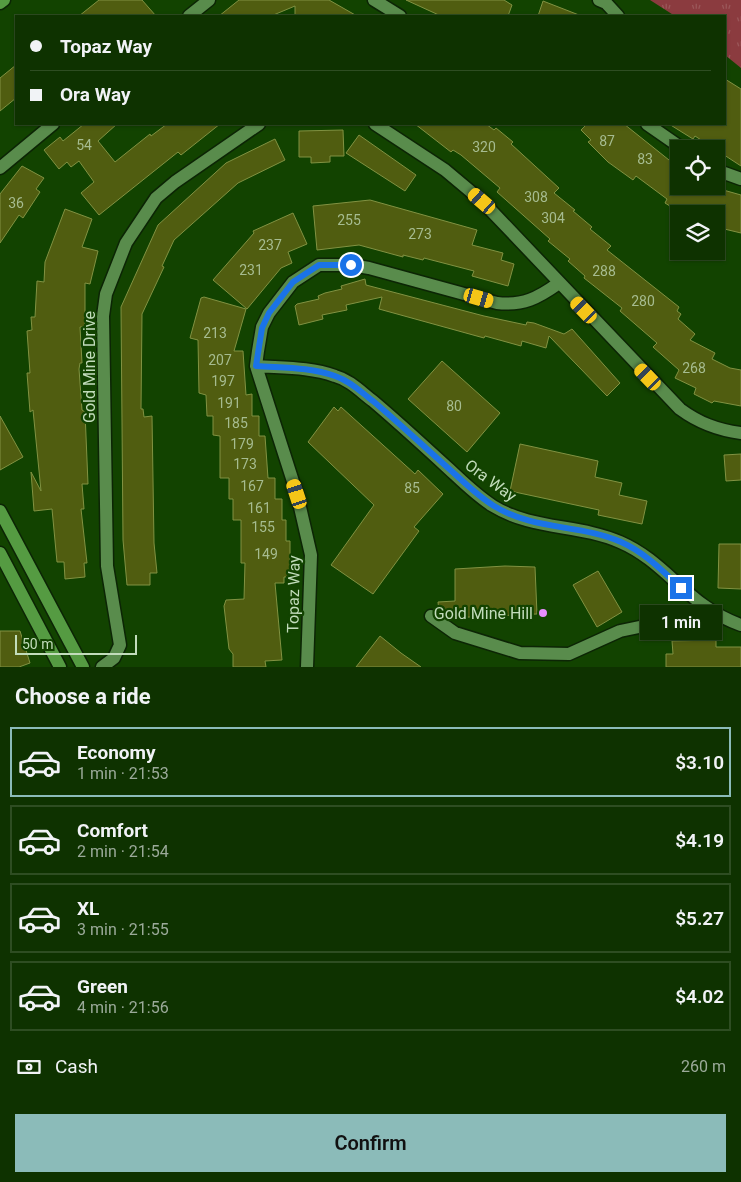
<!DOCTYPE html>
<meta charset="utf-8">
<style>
:root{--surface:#0e3200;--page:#1c3e0f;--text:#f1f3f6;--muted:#9baa99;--line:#2e4d22;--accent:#8bbbb9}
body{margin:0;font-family:Roboto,sans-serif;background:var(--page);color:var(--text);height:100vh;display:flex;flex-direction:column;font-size:19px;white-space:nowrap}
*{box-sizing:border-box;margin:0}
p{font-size:16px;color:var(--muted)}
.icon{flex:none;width:28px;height:28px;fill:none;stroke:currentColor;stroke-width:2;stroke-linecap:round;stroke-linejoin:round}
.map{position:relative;height:667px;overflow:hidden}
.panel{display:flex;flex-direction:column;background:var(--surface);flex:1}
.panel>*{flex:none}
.hud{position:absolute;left:15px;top:15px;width:711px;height:110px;border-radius:0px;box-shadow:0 1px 4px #0004,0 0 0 1px var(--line);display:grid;align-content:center;height:110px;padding:0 15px;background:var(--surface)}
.tools{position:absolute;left:670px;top:140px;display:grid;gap:10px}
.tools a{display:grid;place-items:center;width:55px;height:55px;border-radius:0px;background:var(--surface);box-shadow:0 1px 4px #0004,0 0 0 1px var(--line);font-size:25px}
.scale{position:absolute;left:15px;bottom:12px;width:122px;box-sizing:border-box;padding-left:5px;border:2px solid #c2dcbb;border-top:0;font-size:14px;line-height:18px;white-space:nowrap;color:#c2dcbb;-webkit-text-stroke:4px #124300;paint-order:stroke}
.end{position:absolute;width:22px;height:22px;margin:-11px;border:6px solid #1a73e8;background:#fff;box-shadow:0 0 0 2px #fff}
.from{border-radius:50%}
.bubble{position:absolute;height:35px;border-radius:0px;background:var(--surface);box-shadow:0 1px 4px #0004,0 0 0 1px var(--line);font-size:16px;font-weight:600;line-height:35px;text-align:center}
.car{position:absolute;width:15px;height:30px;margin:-15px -8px;border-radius:6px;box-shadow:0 0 4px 1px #0007;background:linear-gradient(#f5c518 24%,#345 0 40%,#f5c518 0 76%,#345 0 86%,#f5c518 0)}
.hud b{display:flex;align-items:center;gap:18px;height:48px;font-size:19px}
.hud b+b{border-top:1px solid var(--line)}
.hud i{width:12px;height:12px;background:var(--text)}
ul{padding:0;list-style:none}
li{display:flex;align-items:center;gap:15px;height:70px;margin:0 10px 8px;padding:0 5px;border:2px solid var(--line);border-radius:0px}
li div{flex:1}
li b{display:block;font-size:19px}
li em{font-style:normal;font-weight:600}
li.current{border-color:var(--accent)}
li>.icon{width:45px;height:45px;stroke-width:1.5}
h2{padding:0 15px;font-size:22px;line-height:60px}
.pay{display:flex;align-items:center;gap:12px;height:55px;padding:0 15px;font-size:19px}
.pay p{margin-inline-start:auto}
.cta{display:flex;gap:10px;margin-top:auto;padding:10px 15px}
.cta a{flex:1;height:58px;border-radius:0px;background:var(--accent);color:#111;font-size:20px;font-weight:600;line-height:58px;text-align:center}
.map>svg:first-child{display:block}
.park{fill:url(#park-tufts)}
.building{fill:#505d10;stroke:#819242}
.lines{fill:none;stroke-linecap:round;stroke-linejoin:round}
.minor-casing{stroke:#0c2505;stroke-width:15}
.major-casing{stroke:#0c2505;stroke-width:15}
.minor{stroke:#598c4c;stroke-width:12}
.major{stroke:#559b42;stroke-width:12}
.route{stroke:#1a73e8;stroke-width:6}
.poi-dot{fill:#e88eff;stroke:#124300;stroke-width:2}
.labels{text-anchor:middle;stroke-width:4.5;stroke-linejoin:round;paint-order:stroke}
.number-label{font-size:14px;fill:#a6bc90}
.street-label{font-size:16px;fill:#c2dcbb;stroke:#124300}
.poi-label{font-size:16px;fill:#c2dcbb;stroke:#124300;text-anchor:end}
</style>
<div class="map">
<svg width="741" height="667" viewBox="0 0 741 667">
<defs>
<pattern id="park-tufts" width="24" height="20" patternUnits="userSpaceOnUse" patternTransform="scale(1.25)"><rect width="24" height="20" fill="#8b3b3f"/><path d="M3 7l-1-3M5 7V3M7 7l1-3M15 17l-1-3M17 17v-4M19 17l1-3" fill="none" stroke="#9a5759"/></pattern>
</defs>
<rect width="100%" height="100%" fill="#124300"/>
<path class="park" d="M650,0H741V68L725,55V16H675Z"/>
<path class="building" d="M99,0H142L156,16H79Z
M239,0H329L357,16H295V6L271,16H219Z
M406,0H504L512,5L508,16H441Z
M543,1L579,15V16H538Z
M16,65V98L0,111V78Z
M725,79L741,89V166L695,136L693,139L669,124H725Z
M84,124H117L98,141L115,162L150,134L151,136L167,124H220L181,155L178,152L99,215L81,193L94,182L79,161L71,167L67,162L59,169L44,150L60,137L63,141Z
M415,124H486L494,130L496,128L513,142L511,144L559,188L554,193L575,210L573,211L592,227L590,229L611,246L607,250L679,307L677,311L681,314L678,319L695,334L690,340L715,353L712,359L730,368L741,370V406L714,401L712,403L694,394L696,388L675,378L679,370L653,347L657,343L620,311L622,308L584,278L585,276L568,261L570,259L548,241L550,239L497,192L500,188L461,155L453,150L451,152Z
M587,124H624L679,168V186H709L741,195V233L716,227V214H683L665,203L667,199L636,176L633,180L608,162L588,142L591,140L581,130Z
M343,130L344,156H330V162L311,163V157H299V131Z
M359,135L416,175L405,191L346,153Z
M275,139L285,160L238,183L174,240L162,266L164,267L142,314L141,409H143L144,417L152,416L154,543L157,573H150V585H127L123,540L121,307L158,225L226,163Z
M22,166L44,178L36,189L40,192L23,218L19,215L0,243V194Z
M370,200L477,230L472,245L503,253L501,260L514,264L508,286L472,276L474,271L424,258L423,260L403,255V257L359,245L317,250L313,206Z
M65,209L92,219L82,247L98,251L90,284L85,283V327H80L82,363H80L79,369L82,410L85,412L88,484H82L84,509H81L87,563H84L85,577L65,579L64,562H57L52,509L34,511L31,472L41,491L33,410L30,412L27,373H30L27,331L32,330L31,317H35L37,281L44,282L45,262Z
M293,213L307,244L288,252L292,263L281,268L247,309L213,280L254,233L253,231Z
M365,279L366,285L484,316L526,325L527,322L534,323L564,334L572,329L620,383L607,396L549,336L546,348L522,341L521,346L485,336L484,338L379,309L382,297L346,305L347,310L322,315L323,319L299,325L295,306L297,304L319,299L318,296L325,293L342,289L341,286Z
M204,297L246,309L234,351H243L246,395L252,394V416H259V436H265L268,478H275V499H282V520H286V541H290V577H284V583H275L282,660L265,661L266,667H233V654L229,649L224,606L226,600L244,599L245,563H241V520H233V499H229V478H220V436L213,435V416H207L206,395L199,393L198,340L190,338L201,298Z
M442,361L500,413L467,452L408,399Z
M334,407L338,411L341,407L415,474L418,470L443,494L414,527L419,531L373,594L331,565L374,505L308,442Z
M0,416L23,457L0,470Z
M520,444L598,461L595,477L622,483L619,495L647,501L642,524L598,515L599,510L510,491Z
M741,454V480L726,481L724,455Z
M719,544H741V589L718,588Z
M505,566L535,567L537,614L448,618L439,612L438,602L455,601V569Z
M598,571L622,612L597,627L573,585Z
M0,631H20L30,663L19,667H0Z
M380,636L401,653L421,667H356Z
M716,640V647H741V667H666V654H673L672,641Z"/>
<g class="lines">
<g class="minor-casing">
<path id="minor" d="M374,0L400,16
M599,0L606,3L618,16
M189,16L209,0
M375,124L445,170L482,201L680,409C699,423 717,430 741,433
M647,124L683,149
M0,168L53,124
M716,170L741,179
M256,366C283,368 310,367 335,376C350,380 361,392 373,401C399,423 424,446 449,469C463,482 477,496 493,506C532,530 579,524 620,542C667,562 688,607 741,625
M431,616L455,633L520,653L569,654L620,631L644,626
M102,667L114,658L120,645L107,566L103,316L106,294L126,243L156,198L175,182L259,124
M307,667L311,555L297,494L256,366L258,351L262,327L269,313L293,282L319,265H351L369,268L497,303C523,306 538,298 559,283"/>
</g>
<g class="major-casing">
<path id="major" d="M0,3L4,0
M0,511L83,667
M0,553L60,667"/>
</g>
<use href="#minor" class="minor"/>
<use href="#major" class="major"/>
</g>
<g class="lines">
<path class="route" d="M351,265H319L293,282L269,313L262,328L256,366C282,368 310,367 335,376C350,381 361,392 373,401C398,422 422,445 447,467C462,480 476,495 494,506C535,531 580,524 621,542C644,552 663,571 681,588"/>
</g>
<circle class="poi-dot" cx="543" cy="613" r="5"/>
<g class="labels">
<g class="number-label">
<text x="607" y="146">87</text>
<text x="84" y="150">54</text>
<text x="484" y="152">320</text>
<text x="645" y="164">83</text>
<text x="536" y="202">308</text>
<text x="16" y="208">36</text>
<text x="553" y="223">304</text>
<text x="349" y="225">255</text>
<text x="420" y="239">273</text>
<text x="270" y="250">237</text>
<text x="251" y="275">231</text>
<text x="604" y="276">288</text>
<text x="643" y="306">280</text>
<text x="215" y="338">213</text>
<text x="220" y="365">207</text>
<text x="694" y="373">268</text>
<text x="223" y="386">197</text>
<text x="229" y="408">191</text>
<text x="454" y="411">80</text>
<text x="236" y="428">185</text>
<text x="242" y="449">179</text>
<text x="245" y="469">173</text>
<text x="252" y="491">167</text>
<text x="412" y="493">85</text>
<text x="259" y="513">161</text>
<text x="263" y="532">155</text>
<text x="266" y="559">149</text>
</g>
<g class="street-label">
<text transform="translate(89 367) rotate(-90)" y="6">Gold Mine Drive</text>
<text transform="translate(491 480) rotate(36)" y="6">Ora Way</text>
<text transform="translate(293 594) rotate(-89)" y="6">Topaz Way</text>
</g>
<g class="poi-label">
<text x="533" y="619">Gold Mine Hill</text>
</g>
</g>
</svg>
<div class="tools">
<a><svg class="icon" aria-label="locate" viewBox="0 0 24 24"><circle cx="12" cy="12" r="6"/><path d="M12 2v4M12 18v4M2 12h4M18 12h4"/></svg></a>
<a><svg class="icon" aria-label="layers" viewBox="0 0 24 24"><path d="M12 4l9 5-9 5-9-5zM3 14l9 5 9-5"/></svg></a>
</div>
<div class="scale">50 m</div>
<i class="end from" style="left:351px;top:265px"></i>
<i class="end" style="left:681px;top:588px"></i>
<div class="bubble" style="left:640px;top:605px;width:82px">1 min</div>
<i class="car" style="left:482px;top:201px;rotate:311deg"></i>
<i class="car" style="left:479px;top:298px;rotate:106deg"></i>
<i class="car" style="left:584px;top:310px;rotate:316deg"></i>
<i class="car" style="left:648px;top:377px;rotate:316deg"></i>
<i class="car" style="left:297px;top:494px;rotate:342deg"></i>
<div class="hud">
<b><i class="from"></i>Topaz Way</b>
<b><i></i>Ora Way</b>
</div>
</div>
<section class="panel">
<h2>Choose a ride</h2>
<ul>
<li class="current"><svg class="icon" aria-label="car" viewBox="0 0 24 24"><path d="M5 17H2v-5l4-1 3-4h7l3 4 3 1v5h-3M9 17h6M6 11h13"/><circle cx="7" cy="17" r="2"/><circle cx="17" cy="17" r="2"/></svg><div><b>Economy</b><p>1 min · 21:53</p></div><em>$3.10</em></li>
<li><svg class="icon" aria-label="car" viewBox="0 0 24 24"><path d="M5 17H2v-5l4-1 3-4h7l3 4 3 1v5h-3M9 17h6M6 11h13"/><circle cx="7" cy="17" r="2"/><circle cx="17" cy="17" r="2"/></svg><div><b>Comfort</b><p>2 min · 21:54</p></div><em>$4.19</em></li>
<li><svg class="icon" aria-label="car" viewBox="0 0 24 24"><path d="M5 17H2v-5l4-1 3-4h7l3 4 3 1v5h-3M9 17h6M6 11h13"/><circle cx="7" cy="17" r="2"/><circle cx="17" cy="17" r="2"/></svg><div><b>XL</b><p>3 min · 21:55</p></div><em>$5.27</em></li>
<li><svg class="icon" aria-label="car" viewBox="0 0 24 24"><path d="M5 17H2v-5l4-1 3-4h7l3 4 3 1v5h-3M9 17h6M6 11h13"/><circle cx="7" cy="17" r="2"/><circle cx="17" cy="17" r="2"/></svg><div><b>Green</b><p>4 min · 21:56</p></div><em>$4.02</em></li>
</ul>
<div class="pay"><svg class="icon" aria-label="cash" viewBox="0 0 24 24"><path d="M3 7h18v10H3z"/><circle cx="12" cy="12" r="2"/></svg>Cash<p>260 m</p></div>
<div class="cta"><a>Confirm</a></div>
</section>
